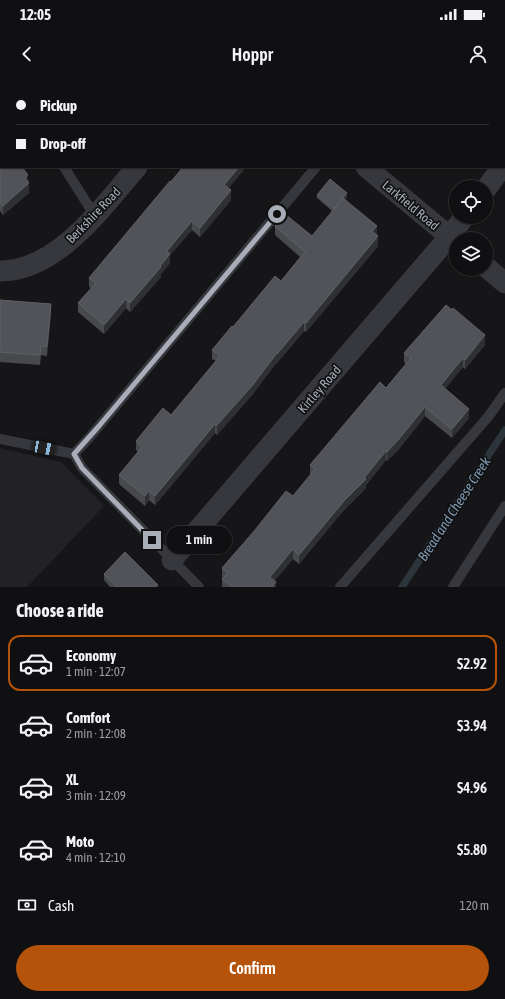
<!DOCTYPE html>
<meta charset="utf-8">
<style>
:root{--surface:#101012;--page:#1e1e20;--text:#f1f3f6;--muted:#9c9d9f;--line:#303032;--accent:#b45309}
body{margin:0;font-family:"Asap Condensed",sans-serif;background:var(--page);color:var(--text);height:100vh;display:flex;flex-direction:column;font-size:15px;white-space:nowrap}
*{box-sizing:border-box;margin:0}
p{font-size:13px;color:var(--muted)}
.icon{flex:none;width:22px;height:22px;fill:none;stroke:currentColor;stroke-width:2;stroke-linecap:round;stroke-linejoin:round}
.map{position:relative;height:507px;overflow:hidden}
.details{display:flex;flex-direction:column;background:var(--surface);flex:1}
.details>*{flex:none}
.guide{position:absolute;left:0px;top:0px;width:505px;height:88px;box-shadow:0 1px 3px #0004,0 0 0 1px var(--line);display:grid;align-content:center;height:88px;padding:0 16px;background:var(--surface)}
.buttons{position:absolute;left:449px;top:100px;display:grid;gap:8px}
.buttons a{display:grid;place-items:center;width:44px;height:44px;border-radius:50%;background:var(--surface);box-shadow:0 1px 3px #0004,0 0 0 1px var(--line);font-size:20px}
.end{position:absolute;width:18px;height:18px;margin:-9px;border:5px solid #a8adb8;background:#111;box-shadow:0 0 0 2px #111}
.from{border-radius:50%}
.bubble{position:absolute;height:28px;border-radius:14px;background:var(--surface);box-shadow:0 1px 3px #0004,0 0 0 1px var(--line);font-size:13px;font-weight:600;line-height:28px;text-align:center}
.car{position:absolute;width:12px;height:24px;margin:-12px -6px;border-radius:5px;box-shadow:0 0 3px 1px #0007;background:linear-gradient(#222 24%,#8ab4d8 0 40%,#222 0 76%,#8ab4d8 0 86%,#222 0)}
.guide b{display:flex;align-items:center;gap:14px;height:38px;font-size:15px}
.guide b+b{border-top:1px solid var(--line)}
.guide i{width:10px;height:10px;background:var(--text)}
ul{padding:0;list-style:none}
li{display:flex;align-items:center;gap:12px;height:56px;margin:0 8px 6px;padding:0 8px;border:2px solid transparent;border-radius:12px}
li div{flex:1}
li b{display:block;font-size:15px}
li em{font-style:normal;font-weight:600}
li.selected{border-color:var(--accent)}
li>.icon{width:36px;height:36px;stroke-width:1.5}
h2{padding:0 16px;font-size:18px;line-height:48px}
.pay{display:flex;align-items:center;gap:10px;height:44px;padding:0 16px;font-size:15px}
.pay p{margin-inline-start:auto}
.action{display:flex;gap:8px;margin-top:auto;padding:8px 16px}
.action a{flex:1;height:46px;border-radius:24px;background:var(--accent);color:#fff;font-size:16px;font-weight:600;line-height:46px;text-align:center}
.status{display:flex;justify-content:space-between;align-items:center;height:28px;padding:0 20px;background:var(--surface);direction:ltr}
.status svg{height:11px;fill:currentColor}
header{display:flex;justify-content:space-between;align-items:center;height:52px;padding:0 16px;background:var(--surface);font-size:18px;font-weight:600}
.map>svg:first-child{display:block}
.built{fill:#222225}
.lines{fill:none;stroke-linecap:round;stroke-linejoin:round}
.stream{stroke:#2c353c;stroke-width:7}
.service{stroke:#37383d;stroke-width:10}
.minor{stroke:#37383d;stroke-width:21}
.wall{fill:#47494d}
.shaded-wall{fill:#2f3033}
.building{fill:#525359;stroke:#5f6168}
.route{stroke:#a8adb8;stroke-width:5}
.labels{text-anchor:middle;stroke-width:3.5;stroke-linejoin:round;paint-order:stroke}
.street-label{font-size:13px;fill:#a8adb8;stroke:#111113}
.water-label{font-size:14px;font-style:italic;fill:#7f9bb3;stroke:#111113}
</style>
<div class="status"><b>12:05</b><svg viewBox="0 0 49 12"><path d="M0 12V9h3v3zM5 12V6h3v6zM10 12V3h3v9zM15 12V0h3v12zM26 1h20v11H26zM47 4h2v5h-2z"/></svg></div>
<header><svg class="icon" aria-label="back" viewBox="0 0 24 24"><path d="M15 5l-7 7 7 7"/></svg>Hoppr<svg class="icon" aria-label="person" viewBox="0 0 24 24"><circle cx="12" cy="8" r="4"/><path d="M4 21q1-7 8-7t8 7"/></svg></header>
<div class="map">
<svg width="505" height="507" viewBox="0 0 505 507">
<rect width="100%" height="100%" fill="#161618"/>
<path class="built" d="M0,368L61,382L104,426L27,507H0Z"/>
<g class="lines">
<path class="stream" d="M402,507L505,350"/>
<path class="service" d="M7,0L8,1
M383,1L384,0
M64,87L95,136
M0,359L74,374L82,388L199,507
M74,374L89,358L316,87
M340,507L488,337L505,313
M453,507L505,426"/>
<path class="minor" d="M262,0L264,1
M212,1L213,0
M366,87L456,162
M486,109L502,87
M486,187L505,203
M0,191C58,191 103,126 137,87
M172,480L449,157L464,137"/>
</g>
<path class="wall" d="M0,50L1,87L28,102L29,113L3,135L0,131Z
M183,87H246L228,108L231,120L200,157L192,150L170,175V183L161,194V197L130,232L126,228L104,254L78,232V223L91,208L89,207V198Z
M317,115L347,117L345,119L377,155L378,166L306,252L304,251L277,283V282L252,315L217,355L215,353L155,425L149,420L145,426L119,404V395L138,372L136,370V361L171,335L216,281L212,279V270L233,247L281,201L300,177L275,155V146L312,156L332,131L317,118Z
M0,220L51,233L47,276L41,275L40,285L0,282Z
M485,265L465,289L463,287L445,309L469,338L452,358L425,336L399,369L387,381L386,380L366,405V408L344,430L299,484L293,479L274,501L276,507H222V499L223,498L222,497V488L293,416L311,395L310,394V385L386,308L406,284L404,282V273Z
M104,494L158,507H110L104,500Z"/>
<path class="shaded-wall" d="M144,0H151L150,1H143Z
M239,87H246L224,114V105Z
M28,95L29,113L3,135V126L25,98Z
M231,110V120L200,157V148Z
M347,113V117L334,133V129Z
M192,141V150L170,175V183L161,194V197L130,232V223L160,186L167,171Z
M377,146V155L372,151Z
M378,156V166L306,252V243Z
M126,219V228L104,254V245Z
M51,224V233L47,276V267Z
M304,242V251L277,283V274Z
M485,255V265L465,289V280Z
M277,273V282L252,315L217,355V345Z
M463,278V287L441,314V305Z
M425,327V336L399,369L387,381V372Z
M469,329V338L452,358V349Z
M215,344V353L155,425V416Z
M386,371V380L366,405V408L344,430L299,484V475Z
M149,411V420L145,426V416Z
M293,469V479L270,506V497Z
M276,502V507H273V506Z"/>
<path class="building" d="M89,0H144L143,1H88Z
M428,0H485L484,1H428Z
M0,50L1,51V87H22L28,95L25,98L29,103L3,126L0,122Z
M183,87H239L224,105L231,110L200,148L192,141L167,171L170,174L160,186L161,187L130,223L126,219L104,245L78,223L96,203L89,198L170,101L171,102Z
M330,99L347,113L334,129L317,115Z
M343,118L377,146L372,151L378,156L306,243L304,242L277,274V273L252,306L217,345L215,344L155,416L149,411L145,416L119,395L142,367L136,361L163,328L171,335L220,276L212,270L232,246L233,247L275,196L281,201L305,172L275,146L285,134L312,156Z
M0,220L51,224L47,267L41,266L40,275L0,272Z
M446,225L452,230L453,228L485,255L465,280L463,278L441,305L469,329L452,349L425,327L399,359L387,372L386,371L364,398L366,399L344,421L299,475L293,469L270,497L276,502L273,506L274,507H232L222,499L228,493L222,488L255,450L286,411L293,416L315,389L310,385L380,302L386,308L411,278L404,273Z
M125,472L158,505L156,507H117L104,494Z"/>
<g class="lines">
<path class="route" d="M152,460L82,388L74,374L99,346L277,134"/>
</g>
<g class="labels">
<g class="street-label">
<text transform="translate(411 125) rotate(40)" y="5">Larkfield Road</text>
<text transform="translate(93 135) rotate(-46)" y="5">Berkshire Road</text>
<text transform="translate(319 309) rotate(-49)" y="5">Kirtley Road</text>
</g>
<g class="water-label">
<text transform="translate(454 429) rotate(-57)" y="5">Bread and Cheese Creek</text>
</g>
</g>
</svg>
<div class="buttons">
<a><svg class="icon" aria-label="locate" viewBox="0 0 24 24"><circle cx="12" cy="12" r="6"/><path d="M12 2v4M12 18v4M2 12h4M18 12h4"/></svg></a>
<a><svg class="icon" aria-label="layers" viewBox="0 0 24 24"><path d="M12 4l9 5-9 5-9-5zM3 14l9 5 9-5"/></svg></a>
</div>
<i class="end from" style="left:277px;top:134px"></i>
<i class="end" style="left:152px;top:460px"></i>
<div class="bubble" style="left:166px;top:446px;width:66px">1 min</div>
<i class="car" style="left:44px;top:368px;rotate:101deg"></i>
<div class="guide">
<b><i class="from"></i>Pickup</b>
<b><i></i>Drop-off</b>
</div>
</div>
<section class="details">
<h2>Choose a ride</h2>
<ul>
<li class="selected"><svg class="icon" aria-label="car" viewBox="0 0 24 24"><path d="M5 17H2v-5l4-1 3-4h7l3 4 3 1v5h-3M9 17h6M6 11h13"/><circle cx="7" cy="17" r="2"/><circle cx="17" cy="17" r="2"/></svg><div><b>Economy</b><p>1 min · 12:07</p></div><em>$2.92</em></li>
<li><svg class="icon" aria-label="car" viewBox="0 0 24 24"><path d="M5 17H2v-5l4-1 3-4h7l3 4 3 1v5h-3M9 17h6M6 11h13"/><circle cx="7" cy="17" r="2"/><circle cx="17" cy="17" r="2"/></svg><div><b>Comfort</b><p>2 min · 12:08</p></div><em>$3.94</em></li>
<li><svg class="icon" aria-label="car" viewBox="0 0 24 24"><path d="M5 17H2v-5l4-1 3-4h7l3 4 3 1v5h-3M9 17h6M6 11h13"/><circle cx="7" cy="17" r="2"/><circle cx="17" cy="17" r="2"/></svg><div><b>XL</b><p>3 min · 12:09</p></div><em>$4.96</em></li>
<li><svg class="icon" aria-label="car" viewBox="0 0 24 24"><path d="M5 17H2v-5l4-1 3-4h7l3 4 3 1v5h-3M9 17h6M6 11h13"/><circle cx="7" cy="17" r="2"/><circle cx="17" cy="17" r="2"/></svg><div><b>Moto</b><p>4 min · 12:10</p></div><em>$5.80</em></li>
</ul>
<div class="pay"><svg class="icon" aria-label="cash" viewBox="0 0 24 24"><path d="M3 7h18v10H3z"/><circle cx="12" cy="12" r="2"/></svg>Cash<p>120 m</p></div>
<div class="action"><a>Confirm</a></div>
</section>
